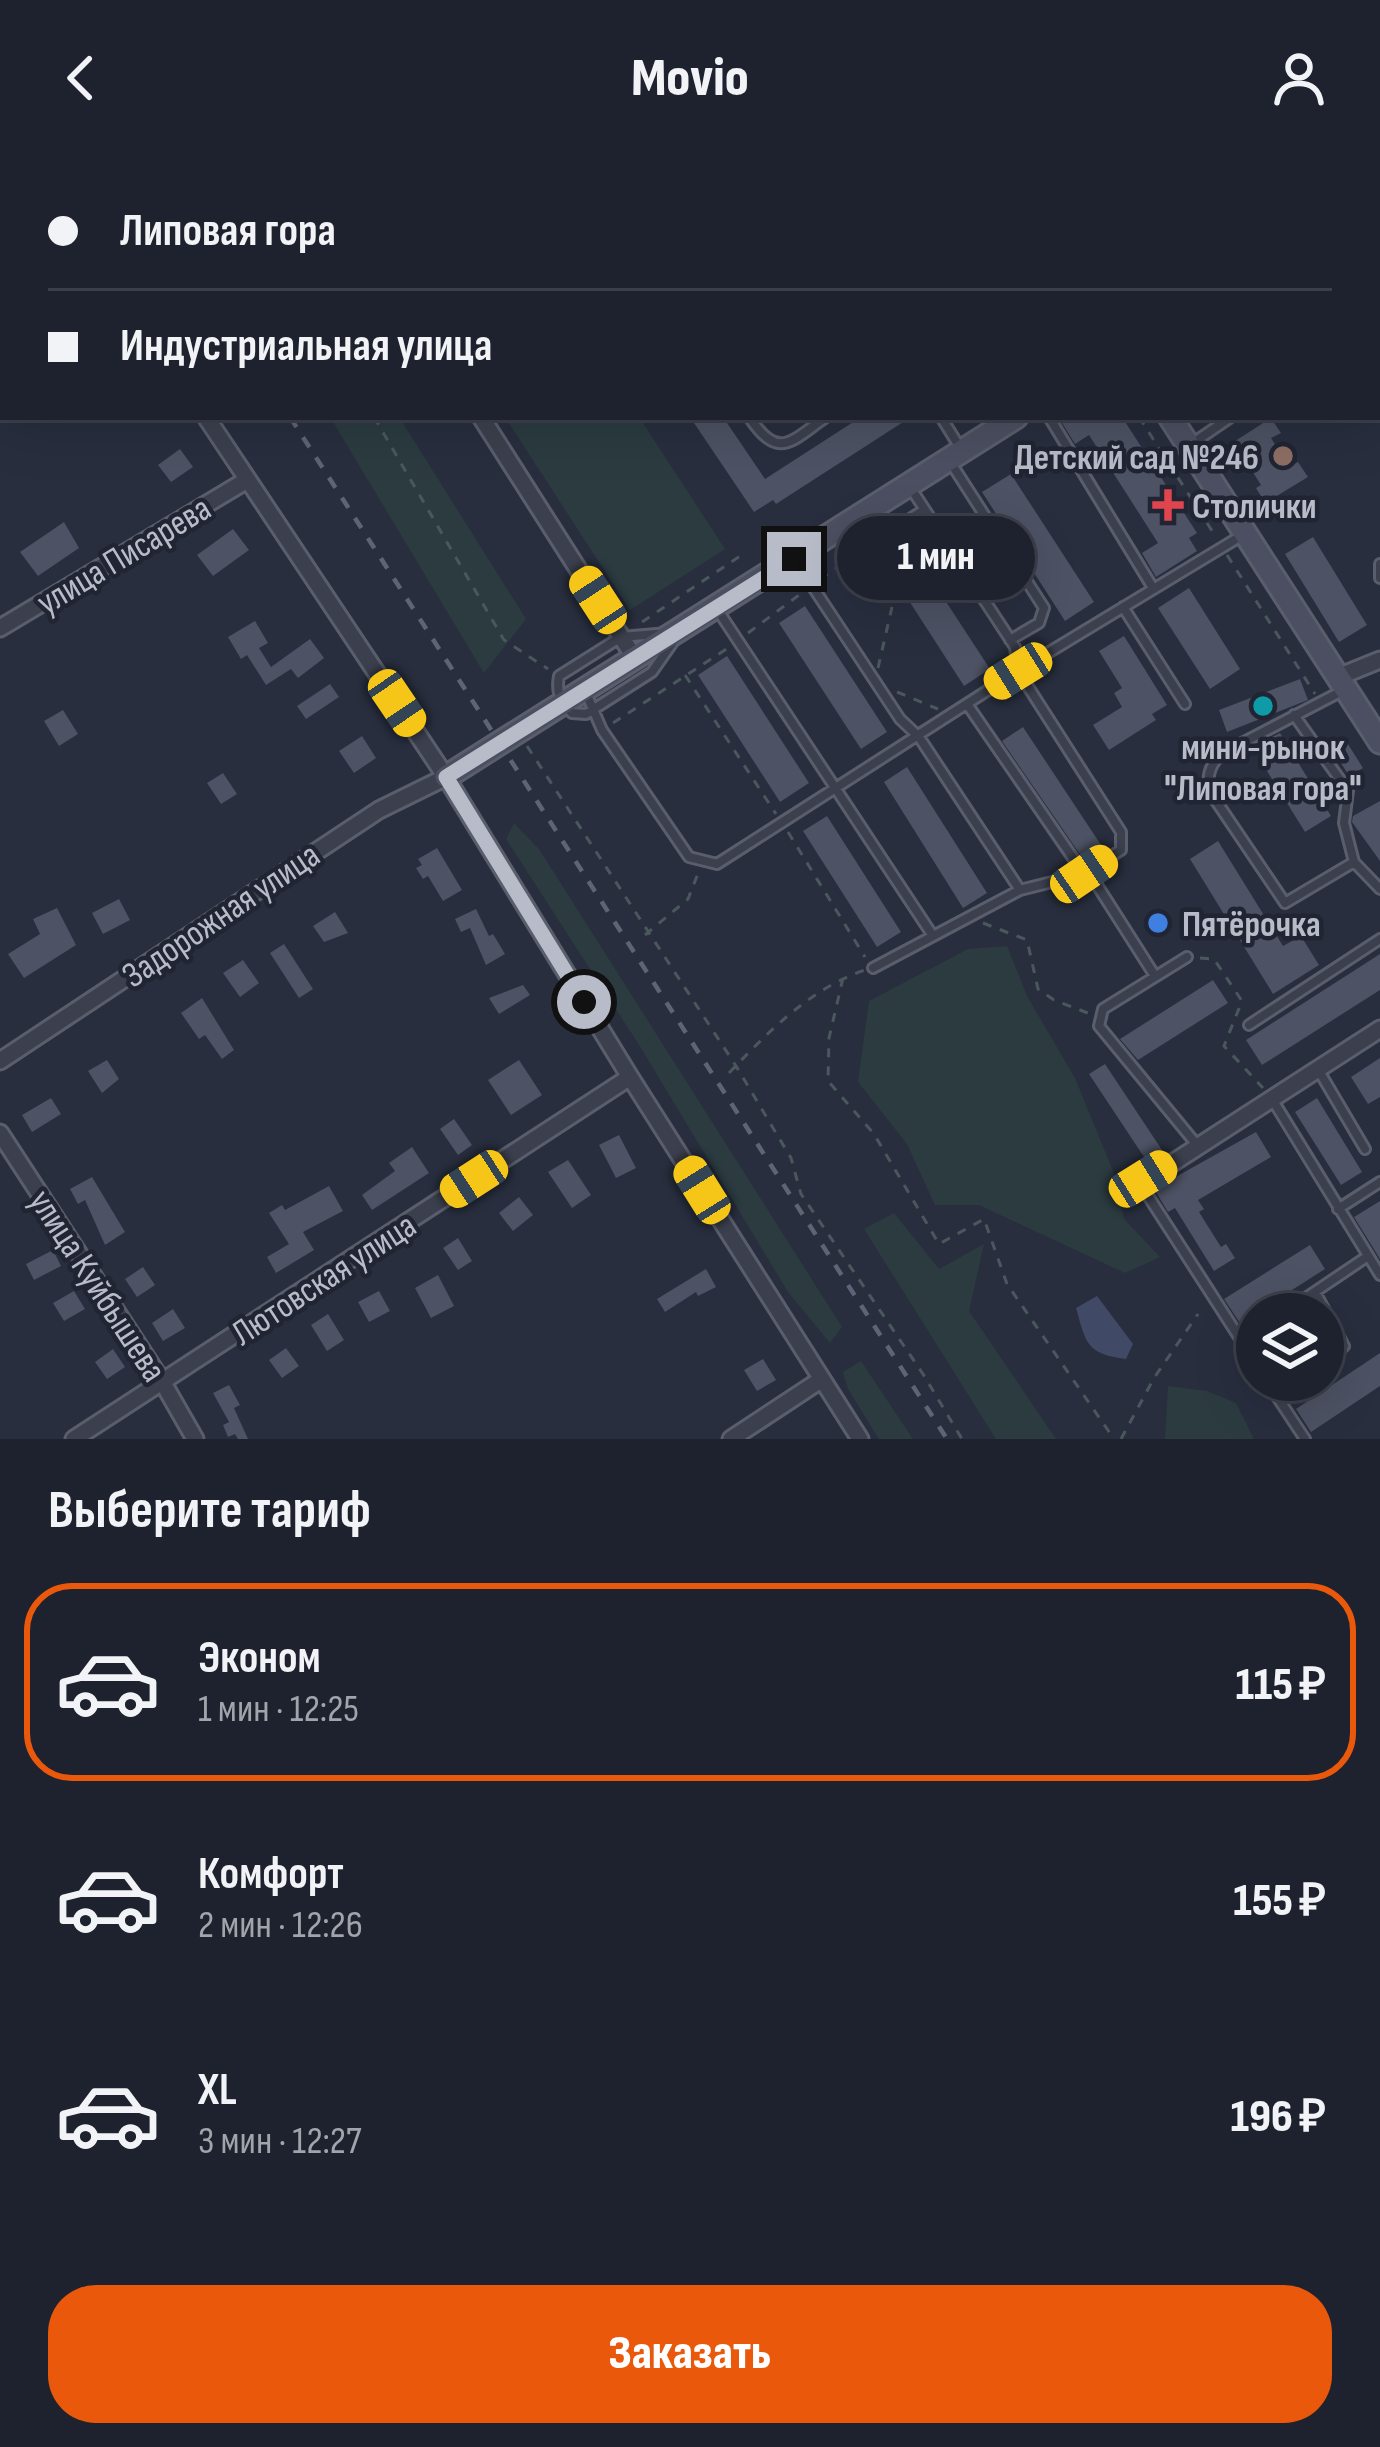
<!DOCTYPE html>
<html lang="ru">
<meta charset="utf-8">
<style>
:root{--surface:#1e222e;--page:#262a36;--text:#f1f3f6;--muted:#a1a4aa;--line:#3c3f4a;--accent:#ea580c}
body{margin:0;font-family:"Sofia Sans Condensed",sans-serif;background:var(--page);color:var(--text);height:100vh;display:flex;flex-direction:column;font-size:45px;white-space:nowrap}
*{box-sizing:border-box;margin:0}
p{font-size:39px;color:var(--muted)}
.icon{flex:none;width:66px;height:66px;fill:none;stroke:currentColor;stroke-width:2;stroke-linecap:round;stroke-linejoin:round}
.map{position:relative;height:1283px;overflow:hidden}
.panel{display:flex;flex-direction:column;background:var(--surface);flex:1}
.panel>*{flex:none}
.hud{position:absolute;left:0px;top:0px;width:1380px;height:264px;box-shadow:0 12px 48px #0002,0 0 0 3px var(--line);display:grid;align-content:center;height:264px;padding:0 48px;background:var(--surface)}
.buttons{position:absolute;left:1236px;top:1137px;display:grid;gap:24px}
.buttons a{display:grid;place-items:center;width:108px;height:108px;border-radius:50%;background:var(--surface);box-shadow:0 12px 48px #0002,0 0 0 3px var(--line);font-size:60px}
.end{position:absolute;width:54px;height:54px;margin:-27px;border:15px solid #b8bcc9;background:#111;box-shadow:0 0 0 6px #111}
.from{border-radius:50%}
.bubble{position:absolute;height:84px;border-radius:42px;background:var(--surface);box-shadow:0 12px 48px #0002,0 0 0 3px var(--line);font-size:39px;font-weight:800;line-height:84px;text-align:center}
.car{position:absolute;width:36px;height:72px;margin:-36px -18px;border-radius:15px;box-shadow:0 0 9px 3px #0007;background:linear-gradient(#f5c518 24%,#345 0 40%,#f5c518 0 76%,#345 0 86%,#f5c518 0)}
.hud b{display:flex;align-items:center;gap:42px;height:114px;font-size:45px}
.hud b+b{border-top:3px solid var(--line)}
.hud i{width:30px;height:30px;background:var(--text)}
ul{padding:0;list-style:none}
li{display:flex;align-items:center;gap:36px;height:198px;margin:0 24px 18px;padding:0 24px;border:6px solid transparent;border-radius:48px}
li div{flex:1}
li b{display:block;font-size:45px}
li em{font-style:normal;font-weight:800}
li.selected{border-color:var(--accent)}
li>.icon{width:108px;height:108px;stroke-width:1.5}
h2{padding:0 48px;font-size:54px;line-height:144px}
.primary-button{display:flex;gap:24px;margin-top:auto;padding:24px 48px}
.primary-button a{flex:1;height:138px;border-radius:48px;background:var(--accent);color:#fff;font-size:48px;font-weight:800;line-height:138px;text-align:center}
header{display:flex;justify-content:space-between;align-items:center;height:156px;padding:0 48px;background:var(--surface);font-size:54px;font-weight:800}
.map>svg:first-child{display:block}
.green{fill:#2b3b40}
.water{fill:#404965}
.building{fill:#4d5264}
.lines{fill:none;stroke-linecap:round;stroke-linejoin:round}
.lane-casing{stroke:#5a5e6c;stroke-width:14}
.street-casing{stroke:#5a5e6c;stroke-width:21}
.secondary-casing{stroke:#5a5e6c;stroke-width:27}
.path{stroke:#4a585e;stroke-width:3;stroke-dasharray:9 9;stroke-linecap:butt}
.lane{stroke:#3c404e;stroke-width:8}
.street{stroke:#3c404e;stroke-width:15}
.secondary{stroke:#4b4f61;stroke-width:21}
.rail{stroke:#5f6475;stroke-width:4.5;stroke-dasharray:12 12;stroke-linecap:butt}
.route{stroke:#b8bcc9;stroke-width:15}
.education-dot{fill:#8d6e63;stroke:#212533;stroke-width:4.5}
.health-dot{fill:#e0444e;stroke:#212533;stroke-width:4.5}
.culture-dot{fill:#0f9aa8;stroke:#212533;stroke-width:4.5}
.shop-dot{fill:#3f7fe0;stroke:#212533;stroke-width:4.5}
.labels{text-anchor:middle;stroke-width:9;stroke-linejoin:round;paint-order:stroke}
.poi-label{font-size:36px;font-weight:bold;fill:#b8bcc9;stroke:#212533;text-anchor:start}
.street-label{font-size:36px;fill:#b8bcc9;stroke:#212533}
</style>
<header><svg class="icon" aria-label="back" viewBox="0 0 24 24"><path d="M15 5l-7 7 7 7"/></svg>Movio<svg class="icon" aria-label="person" viewBox="0 0 24 24"><circle cx="12" cy="8" r="4"/><path d="M4 21q1-7 8-7t8 7"/></svg></header>
<div class="map">
<svg width="1380" height="1283" viewBox="0 0 1380 1283">
<rect width="100%" height="100%" fill="#282e3e"/>
<path class="green" d="M330,261H399L526,463L484,517Z
M505,261H639L725,393L630,454Z
M514,667L539,693L842,1171L830,1187L788,1136L641,892L506,683Z
M1007,790L1027,840L1075,922L1115,1020L1124,1063L1160,1101L1125,1117L979,1049H935L907,988L858,926L869,845L968,793Z
M894,1057L939,1113L984,1088L969,1155L1056,1283H996L864,1073Z
M861,1205L913,1283H879L848,1233L843,1216Z
M1168,1230L1207,1235L1236,1247L1254,1283H1165Z"/>
<path class="water" d="M1097,1140L1133,1188L1126,1203C1086,1198 1086,1187 1076,1152Z"/>
<path class="building" d="M690,261H723L765,323L861,261H911L776,348L773,344L754,356Z
M1071,261H1122L1197,377L1189,382L1197,395L1156,421L1142,397L1158,387L1089,279L1075,288L1062,267Z
M1271,262L1281,277L1271,282L1289,311L1298,306L1308,321L1265,347L1256,332L1261,329L1242,299L1237,302L1229,289Z
M180,293L193,311L171,326L158,309Z
M1011,318L1094,446L1065,465L982,336Z
M64,366L79,392L38,420L20,396Z
M233,373L249,394L213,420L197,399Z
M1313,381L1367,469L1339,486L1285,398Z
M907,386L990,513L964,530L882,403Z
M1189,432L1240,513L1210,533L1158,452Z
M805,450L887,576L861,593L779,467Z
M255,465L268,487L259,492L271,511L310,483L324,502L298,522L291,513L266,529L247,499L241,503L228,481Z
M1124,480L1167,549L1152,558L1156,564L1109,594L1093,569L1122,551L1114,537L1122,532L1099,495Z
M727,500L809,627L780,646L698,519Z
M1300,523L1308,544L1227,576L1219,554Z
M330,528L339,541L306,563L297,550Z
M63,554L78,578L59,590L44,565Z
M1023,571L1105,695L1086,707L1002,585Z
M1280,577L1331,660L1305,676L1252,591Z
M362,580L376,602L354,617L339,595Z
M1346,585L1363,612L1349,620L1333,594Z
M907,611L987,737L963,752L884,626Z
M223,617L237,638L221,648L207,627Z
M1380,645V705L1352,666L1353,660Z
M827,660L901,776L877,791L803,675Z
M1218,685L1283,790L1301,780L1319,809L1273,838L1190,703Z
M437,692L462,734L443,745L428,720L423,723L416,712L422,709L418,703Z
M119,743L130,764L103,778L92,757Z
M57,752L76,789L24,822L8,798L40,778L33,763Z
M476,753L489,780L493,778L505,798L486,809L470,772L461,776L455,763Z
M335,756L348,777L324,786L313,770Z
M284,788L313,833L299,842L270,797Z
M1380,798V834L1262,909L1246,884Z
M243,804L259,827L240,841L223,817Z
M1213,824L1228,847L1138,904L1120,883Z
M523,829L530,839L499,858L489,842Z
M202,842L234,894L222,903L205,879L199,883L181,857Z
M1380,902V941L1368,948L1351,921Z
M107,904L119,923L102,937L88,915Z
M519,904L542,939L511,959L488,924Z
M1105,908L1164,997L1148,1007L1089,918Z
M51,942L61,958L32,976L22,959Z
M1317,942L1362,1016L1341,1029L1295,956Z
M454,963L472,989L458,999L440,973Z
M1256,976L1271,1001L1198,1044L1204,1053L1199,1056L1221,1091L1226,1088L1235,1102L1214,1115L1175,1052L1168,1056L1154,1033Z
M619,979L636,1012L616,1022L599,989Z
M412,991L429,1017L372,1054L362,1039L395,1015L389,1007Z
M568,1004L591,1039L572,1052L548,1016Z
M92,1021L125,1076L105,1089L85,1044L78,1048L70,1033Z
M329,1030L343,1055L303,1076L314,1094L276,1117L267,1101L289,1088L269,1057L282,1049L285,1054Z
M519,1041L533,1059L513,1075L499,1057Z
M1380,1045V1103L1354,1061Z
M458,1082L472,1105L458,1114L443,1092Z
M1310,1089L1325,1113L1240,1167L1224,1143Z
M53,1094L61,1110L34,1124L26,1108Z
M143,1111L155,1129L137,1141L125,1123Z
M706,1113L716,1131L698,1140L696,1136L665,1156L657,1143Z
M438,1119L454,1150L431,1162L415,1132Z
M74,1135L85,1153L64,1165L53,1147Z
M379,1135L390,1155L369,1166L358,1146Z
M173,1153L185,1172L163,1185L152,1167Z
M328,1158L344,1184L327,1195L311,1169Z
M286,1192L299,1210L282,1222L269,1204Z
M113,1193L125,1211L107,1223L95,1206Z
M1380,1197V1230L1311,1276L1296,1253Z
M763,1203L776,1224L757,1235L744,1214Z
M229,1229L240,1249L234,1252L248,1283H238L235,1278L228,1281L223,1269L229,1266L213,1237Z"/>
<g class="lines">
<g class="lane-casing">
<path id="lane" d="M484,0L486,3
M898,0L900,3
M497,3L502,0
M618,3V0
M699,3L704,0
M921,3L926,0
M749,261C779,305 790,286 826,261
M941,261L959,290
M1049,261L1153,432
M1193,287L1231,261
M949,304L1044,452L1039,467L1010,484
M795,404L900,563L919,581L1020,734
M1380,408V422
M895,438L865,392L924,354
M1123,451L1185,548
M719,456L933,780
M680,476L652,516L586,558L572,557C560,546 556,536 559,520L621,481Z
M586,537L602,574L689,701L717,708L1018,515L1241,380
M967,548L1084,718L1097,729L1155,820
M1294,559L1348,635L1344,667L1354,706L1285,747L1212,639C1205,623 1209,610 1221,598L1344,534
M1354,706L1380,733
M1187,801L1103,853L1099,870L1197,989
M873,812L1020,734L1084,718L1121,694V676L1018,515L1015,491L910,331
M1249,869L1380,783
M1319,915L1365,993
M1272,943L1380,1119
M1141,1029L1257,1209
M1338,1053L1380,1026
M1315,1136L1344,1190L1323,1209
M1282,1158L1368,1100
M1241,1186L1257,1175
M1266,1224L1305,1283
M1277,1240L1300,1224"/>
</g>
<g class="street-casing">
<path id="street" d="M314,0L316,3
M0,53L3,51
M206,261L446,621L630,921L860,1283
M481,261L636,504
M0,472L247,324
M1338,521L1380,504
M0,905L379,654L446,621
M0,977L163,1227L195,1283
M1140,1028L1380,873
M74,1283L630,921
M731,1283L822,1223"/>
</g>
<g class="secondary-casing">
<path id="secondary" d="M1005,0L1007,3
M1377,20L1380,18
M1170,261L1380,586
M446,621L1016,261"/>
</g>
<path class="path" d="M204,0L206,3
M1377,127H1380
M374,261L504,484L548,513
M1139,261L1216,381
M1227,399L1315,538
M820,423L857,398
M642,466L740,400
M748,477L803,436
M878,512L892,451
M685,519L776,658
M897,536L938,553
M613,567L731,490
M527,590L736,910L791,1002L801,1038L923,1218L962,1283
M788,676L865,801
M983,767L1027,784L1038,833L1054,844L1093,859
M645,779L688,743L699,715
M1200,802L1214,803L1242,845L1224,890L1263,932
M843,822L829,882L828,925L874,978L939,1088L984,1063L1007,1128L1114,1283
M729,917C768,876 811,832 865,814
M1121,1283L1154,1222L1198,1158"/>
<use href="#lane" class="lane"/>
<use href="#street" class="street"/>
<use href="#secondary" class="secondary"/>
<path class="rail" d="M125,0L127,3
M290,261L947,1283"/>
</g>
<g class="lines">
<path class="route" d="M584,846L446,621L794,403"/>
</g>
<circle class="education-dot" cx="1283" cy="300" r="12"/>
<path class="health-dot" d="M1162 331h12v12h12v12h-12v12h-12v-12h-12v-12h12z"/>
<circle class="culture-dot" cx="1263" cy="550" r="12"/>
<circle class="shop-dot" cx="1158" cy="767" r="12"/>
<g class="labels">
<g class="poi-label">
<text x="1259" y="313" text-anchor="end">Детский сад №246</text>
<text x="1192" y="362">Столички</text>
<text x="1263" y="603" text-anchor="middle">мини-рынок<tspan x="1263" dy="41">"Липовая гора"</tspan></text>
<text x="1182" y="780">Пятёрочка</text>
</g>
<g class="street-label">
<text transform="translate(123 398) rotate(-31)" y="13">улица Писарева</text>
<text transform="translate(220 758) rotate(-34)" y="13">Задорожная улица</text>
<text transform="translate(323 1122) rotate(-33)" y="13">Лютовская улица</text>
<text transform="translate(99 1129) rotate(57)" y="13">улица Куйбышева</text>
</g>
</g>
</svg>
<div class="buttons">
<a><svg class="icon" aria-label="layers" viewBox="0 0 24 24"><path d="M12 4l9 5-9 5-9-5zM3 14l9 5 9-5"/></svg></a>
</div>
<i class="end from" style="left:584px;top:846px"></i>
<i class="end" style="left:794px;top:403px"></i>
<div class="bubble" style="left:837px;top:360px;width:198px">1 мин</div>
<i class="car" style="left:598px;top:444px;rotate:327deg"></i>
<i class="car" style="left:1018px;top:515px;rotate:238deg"></i>
<i class="car" style="left:397px;top:547px;rotate:146deg"></i>
<i class="car" style="left:1084px;top:718px;rotate:56deg"></i>
<i class="car" style="left:474px;top:1023px;rotate:237deg"></i>
<i class="car" style="left:1143px;top:1023px;rotate:58deg"></i>
<i class="car" style="left:702px;top:1034px;rotate:328deg"></i>
<div class="hud">
<b><i class="from"></i>Липовая гора</b>
<b><i></i>Индустриальная улица</b>
</div>
</div>
<section class="panel">
<h2>Выберите тариф</h2>
<ul>
<li class="selected"><svg class="icon" aria-label="car" viewBox="0 0 24 24"><path d="M5 17H2v-5l4-1 3-4h7l3 4 3 1v5h-3M9 17h6M6 11h13"/><circle cx="7" cy="17" r="2"/><circle cx="17" cy="17" r="2"/></svg><div><b>Эконом</b><p>1 мин · 12:25</p></div><em>115 ₽</em></li>
<li><svg class="icon" aria-label="car" viewBox="0 0 24 24"><path d="M5 17H2v-5l4-1 3-4h7l3 4 3 1v5h-3M9 17h6M6 11h13"/><circle cx="7" cy="17" r="2"/><circle cx="17" cy="17" r="2"/></svg><div><b>Комфорт</b><p>2 мин · 12:26</p></div><em>155 ₽</em></li>
<li><svg class="icon" aria-label="car" viewBox="0 0 24 24"><path d="M5 17H2v-5l4-1 3-4h7l3 4 3 1v5h-3M9 17h6M6 11h13"/><circle cx="7" cy="17" r="2"/><circle cx="17" cy="17" r="2"/></svg><div><b>XL</b><p>3 мин · 12:27</p></div><em>196 ₽</em></li>
</ul>
<div class="primary-button"><a>Заказать</a></div>
</section>
